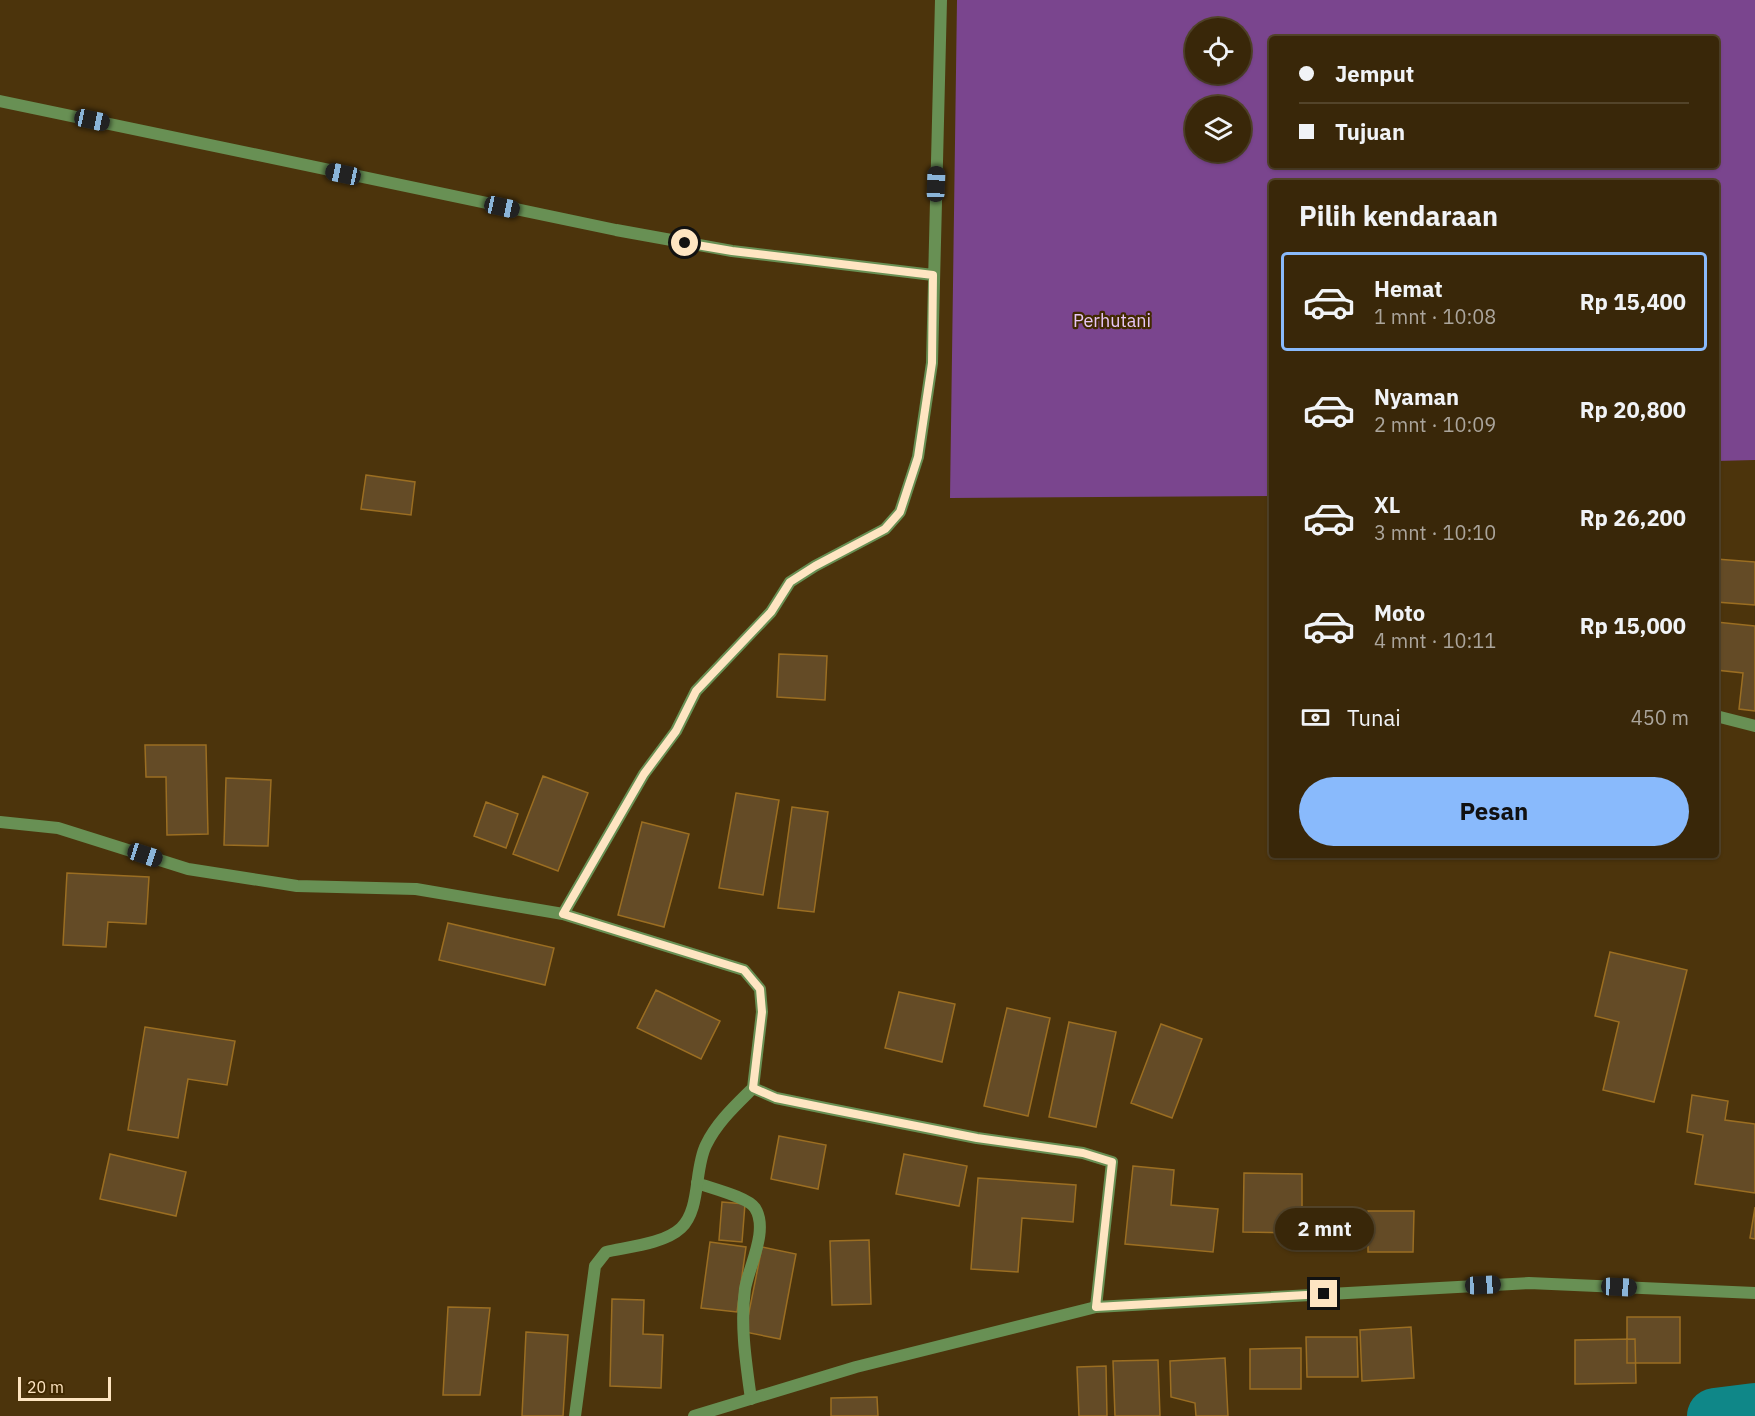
<!DOCTYPE html>
<html lang="id">
<meta charset="utf-8">
<style>
:root{--surface:#392709;--page:#402f12;--text:#f1f3f6;--muted:#aba59c;--line:#53442a;--accent:#89bafc}
body{margin:0;font-family:"IBM Plex Sans",sans-serif;background:var(--page);color:var(--text);height:100vh;display:flex;flex-direction:column;font-size:22px;white-space:nowrap}
*{box-sizing:border-box;margin:0}
p{font-size:20px;color:var(--muted)}
.icon{flex:none;width:33px;height:33px;fill:none;stroke:currentColor;stroke-width:2;stroke-linecap:round;stroke-linejoin:round}
.map{position:relative;flex:1;overflow:hidden}
.details{position:absolute;left:1269px;top:180px;width:450px;height:678px;display:flex;flex-direction:column;background:var(--surface);border-radius:6px;box-shadow:0 2px 4px #0004,0 0 0 2px var(--line)}
.details>*{flex:none}
.guide{position:absolute;left:1269px;top:36px;width:450px;height:132px;border-radius:6px;box-shadow:0 2px 4px #0004,0 0 0 2px var(--line);display:grid;align-content:center;height:132px;padding:0 30px;background:var(--surface)}
.tools{position:absolute;left:1185px;top:18px;display:grid;gap:12px}
.tools a{display:grid;place-items:center;width:66px;height:66px;border-radius:50%;background:var(--surface);box-shadow:0 2px 4px #0004,0 0 0 2px var(--line);font-size:30px}
.scale{position:absolute;left:18px;bottom:15px;width:93px;box-sizing:border-box;padding-left:6px;border:3px solid #fee5c2;border-top:0;font-size:16px;line-height:21px;white-space:nowrap;color:#fee5c2;-webkit-text-stroke:4px #412900;paint-order:stroke}
.end{position:absolute;width:27px;height:27px;margin:-14px;border:8px solid #fee5c2;background:#111;box-shadow:0 0 0 3px #111}
.from{border-radius:50%}
.bubble{position:absolute;height:42px;border-radius:21px;background:var(--surface);box-shadow:0 2px 4px #0004,0 0 0 2px var(--line);font-size:20px;font-weight:700;line-height:42px;text-align:center}
.car{position:absolute;width:18px;height:36px;margin:-18px -9px;border-radius:8px;box-shadow:0 0 4px 2px #0007;background:linear-gradient(#222 24%,#8ab4d8 0 40%,#222 0 76%,#8ab4d8 0 86%,#222 0)}
.guide b{display:flex;align-items:center;gap:21px;height:57px;font-size:22px}
.guide b+b{border-top:2px solid var(--line)}
.guide i{width:15px;height:15px;background:var(--text)}
ul{padding:0;list-style:none}
li{display:flex;align-items:center;gap:18px;height:99px;margin:0 12px 9px;padding:0 18px;border:3px solid transparent;border-radius:6px}
li div{flex:1}
li b{display:block;font-size:22px}
li em{font-style:normal;font-weight:700}
li.on{border-color:var(--accent)}
li>.icon{width:54px;height:54px;stroke-width:1.5}
h2{padding:0 30px;font-size:27px;line-height:72px}
.pay{display:flex;align-items:center;gap:15px;height:66px;padding:0 30px;font-size:22px}
.pay p{margin-inline-start:auto}
.primary-button{display:flex;gap:12px;margin-top:auto;padding:12px 30px}
.primary-button a{flex:1;height:69px;border-radius:36px;background:var(--accent);color:#111;font-size:24px;font-weight:700;line-height:69px;text-align:center}
.map>svg:first-child{display:block}
.green{fill:#7a458e;fill-rule:evenodd}
.lines{fill:none;stroke-linecap:round;stroke-linejoin:round}
.river{stroke:#0f8788;stroke-width:56}
.building{fill:#644b26;stroke:#9b6e22;stroke-width:1.5}
.service{stroke:#689054;stroke-width:12}
.minor{stroke:#689054;stroke-width:12}
.tertiary{stroke:#689054;stroke-width:12}
.route{stroke:#fee5c2;stroke-width:8}
.labels{text-anchor:middle;stroke-width:4.5;stroke-linejoin:round;paint-order:stroke}
.park-label{font-size:18px;fill:#e8c7f7;stroke:#412900}
</style>
<div class="map">
<svg width="1755" height="1416" viewBox="0 0 1755 1416">
<rect width="100%" height="100%" fill="#4c340c"/>
<path class="green" d="M957,0H1755V460L1716,461V183H1272V496L950,498ZM1196,28H1240V74H1196ZM1272,39H1716V165H1272ZM1196,106H1240V152H1196Z"/>
<g class="lines">
<path class="river" d="M1715,1416L1755,1411"/>
</g>
<path class="building" d="M366,475L415,482L411,515L361,509Z
M1716,559L1755,562V605L1716,602Z
M1716,622L1755,626V711L1739,709L1743,673L1716,670Z
M779,654L827,656L825,700L777,697Z
M145,745H206L208,834L167,835L166,777H146Z
M543,776L588,793L558,871L513,854Z
M226,778L271,780L268,846L224,845Z
M736,793L779,800L763,895L719,888Z
M486,802L518,814L506,848L474,836Z
M792,807L828,812L814,912L778,908Z
M642,822L689,834L664,927L618,915Z
M67,873L149,877L146,924L108,922L106,947L63,945Z
M448,923L554,948L545,985L439,960Z
M1610,952L1687,970L1654,1102L1603,1090L1619,1022L1595,1016Z
M656,990L720,1021L701,1059L637,1028Z
M899,992L955,1004L942,1062L885,1048Z
M1007,1008L1050,1018L1028,1116L984,1106Z
M1069,1022L1116,1032L1096,1127L1049,1117Z
M1161,1024L1202,1039L1172,1118L1131,1103Z
M145,1027L235,1041L227,1085L188,1079L178,1138L128,1130Z
M1692,1095L1728,1101L1725,1120L1755,1124V1193L1695,1184L1703,1135L1687,1132Z
M779,1136L826,1145L818,1189L771,1179Z
M110,1154L186,1172L176,1216L100,1199Z
M904,1154L967,1166L959,1206L896,1194Z
M1133,1166L1174,1170L1171,1205L1218,1209L1213,1252L1125,1244Z
M1244,1173L1302,1174V1233L1243,1232Z
M978,1178L1076,1185L1073,1222L1022,1218L1018,1272L971,1269Z
M722,1202L745,1204L742,1242L719,1240Z
M1755,1207V1239L1750,1238Z
M1368,1211H1414L1413,1252H1368Z
M869,1240L871,1304L832,1305L830,1241Z
M710,1242L746,1247L737,1312L701,1308Z
M762,1247L796,1254L780,1339L745,1332Z
M612,1299L644,1300L643,1334L663,1335L661,1388L610,1386Z
M448,1307L490,1308L480,1395H443Z
M1627,1317H1680V1363H1627Z
M1411,1327L1414,1378L1362,1381L1360,1330Z
M526,1332L568,1335L563,1416H522Z
M1306,1337H1357L1358,1377H1307Z
M1635,1339L1636,1383L1575,1384V1340Z
M1301,1348V1389H1250V1349Z
M1225,1358L1228,1416H1196L1195,1403L1171,1397L1170,1361Z
M1158,1360L1160,1416H1115L1113,1361Z
M1106,1366L1107,1416H1079L1077,1367Z
M877,1397L878,1416H831V1398Z"/>
<g class="lines">
<path class="service" d="M697,1183C710,1188 748,1197 755,1208C769,1230 749,1266 745,1289C740,1325 746,1363 751,1399"/>
<path class="minor" d="M0,101L616,230L732,251L933,275
M1716,716L1755,726
M0,822L58,828L188,869L297,886L416,889L563,914L744,970L760,989L762,1012L753,1088L776,1098L830,1109L977,1138L1083,1153L1112,1162L1096,1307
M563,914L644,774L676,731L696,691L771,612L790,582L815,566L885,529L900,512L918,457L932,363L941,0
M575,1416L595,1266L606,1252C627,1247 664,1244 681,1228C701,1209 694,1169 706,1145C717,1122 736,1105 753,1088"/>
<path class="tertiary" d="M694,1416L856,1367L1096,1307L1529,1283L1755,1293"/>
</g>
<g class="lines">
<path class="route" d="M685,243L732,251L933,275L932,363L918,457L900,512L885,529L815,566L790,582L771,612L696,691L676,731L644,774L563,914L744,970L760,989L762,1012L753,1088L776,1098L830,1109L977,1138L1083,1153L1112,1162L1096,1307L1324,1294"/>
</g>
<g class="labels">
<g class="park-label">
<text x="1112" y="327">Perhutani</text>
</g>
</g>
</svg>
<div class="tools">
<a><svg class="icon" aria-label="locate" viewBox="0 0 24 24"><circle cx="12" cy="12" r="6"/><path d="M12 2v4M12 18v4M2 12h4M18 12h4"/></svg></a>
<a><svg class="icon" aria-label="layers" viewBox="0 0 24 24"><path d="M12 4l9 5-9 5-9-5zM3 14l9 5 9-5"/></svg></a>
</div>
<div class="scale">20 m</div>
<i class="end from" style="left:685px;top:243px"></i>
<i class="end" style="left:1324px;top:1294px"></i>
<div class="bubble" style="left:1275px;top:1208px;width:99px">2 mnt</div>
<i class="car" style="left:92px;top:120px;rotate:102deg"></i>
<i class="car" style="left:343px;top:174px;rotate:282deg"></i>
<i class="car" style="left:936px;top:184px;rotate:2deg"></i>
<i class="car" style="left:502px;top:207px;rotate:102deg"></i>
<i class="car" style="left:145px;top:855px;rotate:108deg"></i>
<i class="car" style="left:1483px;top:1285px;rotate:87deg"></i>
<i class="car" style="left:1619px;top:1287px;rotate:93deg"></i>
<div class="guide">
<b><i class="from"></i>Jemput</b>
<b><i></i>Tujuan</b>
</div>
<section class="details">
<h2>Pilih kendaraan</h2>
<ul>
<li class="on"><svg class="icon" aria-label="car" viewBox="0 0 24 24"><path d="M5 17H2v-5l4-1 3-4h7l3 4 3 1v5h-3M9 17h6M6 11h13"/><circle cx="7" cy="17" r="2"/><circle cx="17" cy="17" r="2"/></svg><div><b>Hemat</b><p>1 mnt · 10:08</p></div><em>Rp 15,400</em></li>
<li><svg class="icon" aria-label="car" viewBox="0 0 24 24"><path d="M5 17H2v-5l4-1 3-4h7l3 4 3 1v5h-3M9 17h6M6 11h13"/><circle cx="7" cy="17" r="2"/><circle cx="17" cy="17" r="2"/></svg><div><b>Nyaman</b><p>2 mnt · 10:09</p></div><em>Rp 20,800</em></li>
<li><svg class="icon" aria-label="car" viewBox="0 0 24 24"><path d="M5 17H2v-5l4-1 3-4h7l3 4 3 1v5h-3M9 17h6M6 11h13"/><circle cx="7" cy="17" r="2"/><circle cx="17" cy="17" r="2"/></svg><div><b>XL</b><p>3 mnt · 10:10</p></div><em>Rp 26,200</em></li>
<li><svg class="icon" aria-label="car" viewBox="0 0 24 24"><path d="M5 17H2v-5l4-1 3-4h7l3 4 3 1v5h-3M9 17h6M6 11h13"/><circle cx="7" cy="17" r="2"/><circle cx="17" cy="17" r="2"/></svg><div><b>Moto</b><p>4 mnt · 10:11</p></div><em>Rp 15,000</em></li>
</ul>
<div class="pay"><svg class="icon" aria-label="cash" viewBox="0 0 24 24"><path d="M3 7h18v10H3z"/><circle cx="12" cy="12" r="2"/></svg>Tunai<p>450 m</p></div>
<div class="primary-button"><a>Pesan</a></div>
</section>
</div>
